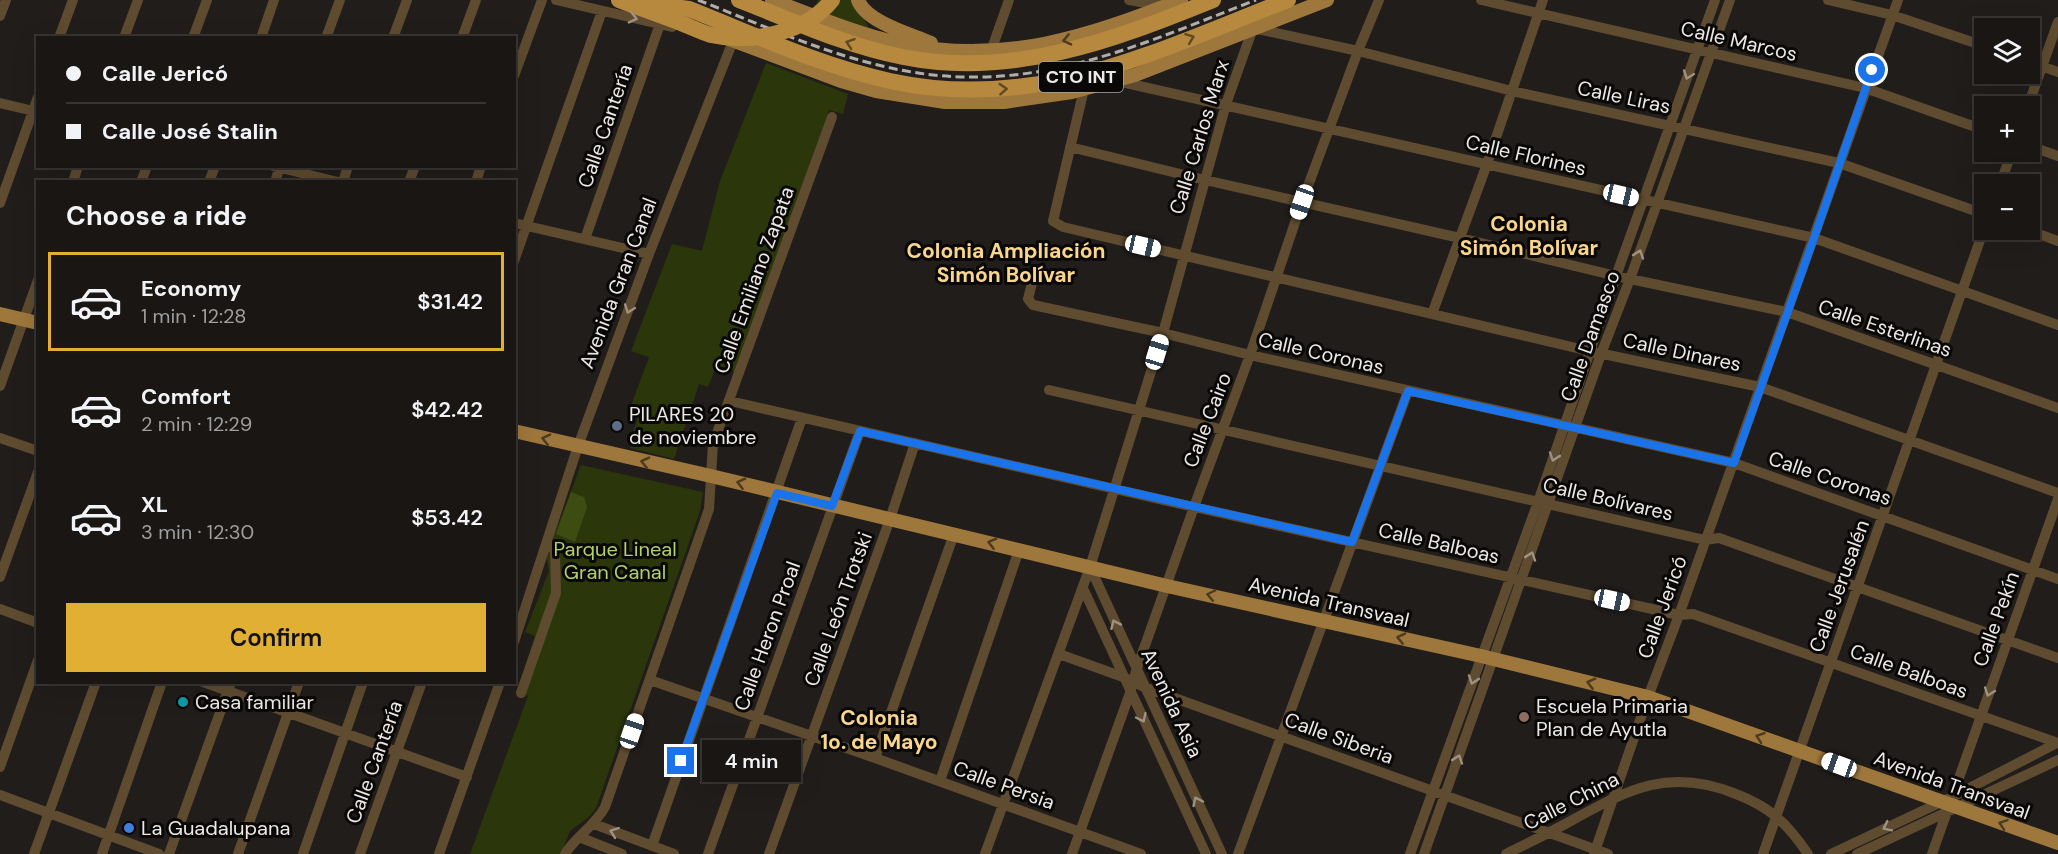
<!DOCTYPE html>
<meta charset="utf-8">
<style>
:root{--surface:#191614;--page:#221f1d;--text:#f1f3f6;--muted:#9f9fa0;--line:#373534;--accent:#e1af34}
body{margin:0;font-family:"DM Sans",sans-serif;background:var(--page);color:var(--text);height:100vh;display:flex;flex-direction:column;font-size:22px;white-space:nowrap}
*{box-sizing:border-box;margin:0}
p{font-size:20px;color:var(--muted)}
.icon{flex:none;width:33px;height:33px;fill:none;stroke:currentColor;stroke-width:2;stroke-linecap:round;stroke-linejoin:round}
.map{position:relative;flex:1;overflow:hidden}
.sheet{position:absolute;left:36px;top:180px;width:480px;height:504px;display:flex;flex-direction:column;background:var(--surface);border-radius:0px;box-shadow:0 6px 24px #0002,0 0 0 2px var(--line)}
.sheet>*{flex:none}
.banner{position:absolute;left:36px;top:36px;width:480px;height:132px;border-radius:0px;box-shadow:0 6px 24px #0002,0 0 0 2px var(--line);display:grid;align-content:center;height:132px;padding:0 30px;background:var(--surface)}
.tools{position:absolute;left:1974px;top:18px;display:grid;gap:12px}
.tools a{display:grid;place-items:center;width:66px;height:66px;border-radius:0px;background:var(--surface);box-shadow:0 6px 24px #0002,0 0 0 2px var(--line);font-size:30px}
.end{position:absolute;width:27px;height:27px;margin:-14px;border:8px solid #1a73e8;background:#fff;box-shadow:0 0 0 3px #fff}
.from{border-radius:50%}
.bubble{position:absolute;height:42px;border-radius:0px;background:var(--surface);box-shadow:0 6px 24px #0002,0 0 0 2px var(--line);font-size:20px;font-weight:600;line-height:42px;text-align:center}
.car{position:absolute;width:18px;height:36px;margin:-18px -9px;border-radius:8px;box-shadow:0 0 4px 2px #0007;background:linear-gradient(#fff 24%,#345 0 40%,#fff 0 76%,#345 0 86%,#fff 0)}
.banner b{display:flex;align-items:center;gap:21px;height:57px;font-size:22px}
.banner b+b{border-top:2px solid var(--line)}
.banner i{width:15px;height:15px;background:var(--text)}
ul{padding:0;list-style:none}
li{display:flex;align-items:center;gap:18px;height:99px;margin:0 12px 9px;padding:0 18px;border:3px solid transparent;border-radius:0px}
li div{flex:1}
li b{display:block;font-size:22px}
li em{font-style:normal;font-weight:600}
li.active{border-color:var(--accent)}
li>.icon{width:54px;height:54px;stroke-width:1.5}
h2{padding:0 30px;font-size:27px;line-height:72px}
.action{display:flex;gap:12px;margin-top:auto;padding:12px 30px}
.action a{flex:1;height:69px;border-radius:0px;background:var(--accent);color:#111;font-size:24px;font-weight:600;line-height:69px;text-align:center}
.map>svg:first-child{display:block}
.green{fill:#2b370b}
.forest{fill:#3d4d11}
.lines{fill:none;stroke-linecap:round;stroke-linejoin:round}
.minor{stroke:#5e4b30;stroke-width:10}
.major{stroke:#9e773c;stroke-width:14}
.highway{stroke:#b7893f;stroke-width:16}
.rail{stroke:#b1adab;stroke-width:3;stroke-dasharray:9 4.5;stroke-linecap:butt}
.highway-bridge{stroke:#b7893f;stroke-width:16}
.oneway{stroke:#9e9282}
.oneway2{stroke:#604823}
.oneway3{stroke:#4c3a1f}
.route{stroke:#1a73e8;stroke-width:8}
.service-dot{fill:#5c6f8a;stroke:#090807;stroke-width:2}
.culture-dot{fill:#0f9aa8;stroke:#090807;stroke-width:2}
.education-dot{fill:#8d6e63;stroke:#090807;stroke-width:2}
.shop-dot{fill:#3f7fe0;stroke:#090807;stroke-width:2}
.labels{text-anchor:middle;stroke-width:6;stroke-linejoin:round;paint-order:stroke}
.shield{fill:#090807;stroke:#a8a6a4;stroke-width:1.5}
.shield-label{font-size:18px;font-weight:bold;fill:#ece9e7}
.street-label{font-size:20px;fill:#ece9e7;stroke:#090807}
.poi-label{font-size:20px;fill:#ece9e7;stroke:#090807;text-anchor:start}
.park-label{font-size:20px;fill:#b2d168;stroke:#090807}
.neighbourhood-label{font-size:21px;font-weight:bold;fill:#f9d68c;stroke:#090807}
</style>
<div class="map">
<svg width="2058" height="854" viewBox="0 0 2058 854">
<rect width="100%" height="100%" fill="#211d1b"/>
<path class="green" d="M818,0H853C857,11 865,18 869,29L814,9Z
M766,63L848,94L843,114L829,110L736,372L717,365L708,387L699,384L674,459L630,448L631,443L629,442L638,418L628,414L649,357L631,351L672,244L702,251L720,181Z
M581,465L703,492L700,511L596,808L590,816L570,831L561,854H470L528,696L517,692L535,636L525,632L549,571L546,556Z"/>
<path class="forest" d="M571,492L584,497L587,507L575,542L556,534Z"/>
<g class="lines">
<path class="minor" d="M556,0L672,27
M1129,0L1164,6
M1481,0L1865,88L1984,130
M1828,0L1892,15L1984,46
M0,16L6,0
M59,38L73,0
M124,38L138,0
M193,38L207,0
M261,38L274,0
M326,38L340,0
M393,38L407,0
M462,38L476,0
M991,51L1009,0
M2030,62L2058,72
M514,76L542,0
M1117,81L1814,238L2058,325
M1084,89L1053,221L1063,227L1589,351L1760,387L2058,493
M0,103L38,112
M2028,106L2058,22
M2030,146L2058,156
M1070,147L1205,180L1460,238L1616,276L1787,312L2058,408
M273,166L338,182
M73,182L78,166
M141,182L147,166
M209,182L215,166
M275,182L280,166
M343,182L348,166
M409,182L415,166
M476,182L481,166
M2000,184L2012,152
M0,203L38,97
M514,223L649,254
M2028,230L2058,241
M585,239L660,24
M514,261L602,11
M1033,279L1028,299L1033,305L1163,333L1250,355L1734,463L2058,579
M1432,314L1487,164L1543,0
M0,386L38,280
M1049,390L1705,540L1719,538L2058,658
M730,401L1194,507L1679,615L1693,614L2058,743
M0,438L38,451
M1090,567L1222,854
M0,577L38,472
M1083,588L1206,854
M0,609L38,623
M514,642L578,446L649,254L733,41L726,39
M1059,654L1123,677L1144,687L1608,854
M650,680L875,758L1141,854
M203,682L467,777
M521,693L556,593L555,551L547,542
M875,758L954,534
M0,767L38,660
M940,781L1019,550
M0,795L159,854
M594,824L674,854
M579,837L622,854
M652,846L802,418
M34,854L96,682
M102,854L162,682
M169,854L231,682
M238,854L299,682
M303,854L363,682
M360,854L422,682
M439,854L500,682
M565,854C576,836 595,826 605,807L709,509L713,444L832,117
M708,854L860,431
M769,854L890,519L915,443
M985,854L1090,567L1163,333L1226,104L1253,28L1358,51L1512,91L1839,163L1984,214
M1072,854L1130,693L1136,671L1194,507L1250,355L1302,202L1358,51L1379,0
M1238,854L1408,391
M1410,854L1538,502L1616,276L1715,0
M1424,854L1601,354L1630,279L1730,0
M1506,854C1526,844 1547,834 1567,823C1626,791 1667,766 1736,794C1770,807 1787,823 1808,854
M1594,854L1648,697L1679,615L1898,0
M1763,854L1984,229
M1831,854L1954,796L2057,743
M1857,854L2058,760
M1932,854L2058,499"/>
<path class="major" d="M772,0C814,16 857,34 902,44C1004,65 1087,37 1181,0
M858,0C866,22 910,34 931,43
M729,39L841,81L876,91L945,102H1004L1072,92L1135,75L1327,0
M0,314L38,323
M514,431L711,476L1167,586L1481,656L1648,697L2058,843"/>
<path class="highway" d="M650,0L667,6L689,9C755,35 821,66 890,81C1037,113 1155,51 1288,0
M739,0C793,21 846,46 903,57C1012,79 1114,40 1213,0"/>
<path class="rail" d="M698,0C757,23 816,50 878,65C1021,101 1126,50 1256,0"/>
<path class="highway-bridge" d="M619,0C640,8 660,15 681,23C691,27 701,32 711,35C751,44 806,33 832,0"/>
</g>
<defs><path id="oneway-chevron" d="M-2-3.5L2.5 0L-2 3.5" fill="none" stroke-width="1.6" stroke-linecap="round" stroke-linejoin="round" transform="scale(1.5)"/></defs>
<g class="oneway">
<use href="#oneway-chevron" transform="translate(633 18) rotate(13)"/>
<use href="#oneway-chevron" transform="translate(1688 75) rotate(110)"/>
<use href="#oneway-chevron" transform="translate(1639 254) rotate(-71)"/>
<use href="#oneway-chevron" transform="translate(629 309) rotate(110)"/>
<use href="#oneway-chevron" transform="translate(1554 457) rotate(109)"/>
<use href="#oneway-chevron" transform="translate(1531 556) rotate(-71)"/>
<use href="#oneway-chevron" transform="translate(1115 624) rotate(-114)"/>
<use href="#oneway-chevron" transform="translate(1473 680) rotate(109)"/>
<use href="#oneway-chevron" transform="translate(1989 692) rotate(110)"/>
<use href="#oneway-chevron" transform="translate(1142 718) rotate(65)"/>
<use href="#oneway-chevron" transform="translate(1458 759) rotate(-71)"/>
<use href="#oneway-chevron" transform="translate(1197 801) rotate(-115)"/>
<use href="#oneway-chevron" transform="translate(1887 827) rotate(154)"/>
<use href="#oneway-chevron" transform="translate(614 832) rotate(-160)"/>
</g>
<g class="oneway2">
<use href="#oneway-chevron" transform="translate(1190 38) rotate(-21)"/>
<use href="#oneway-chevron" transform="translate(850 43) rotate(-161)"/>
<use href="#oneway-chevron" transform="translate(1003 89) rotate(-4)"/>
</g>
<g class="oneway3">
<use href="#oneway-chevron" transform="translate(1067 40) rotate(167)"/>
<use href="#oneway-chevron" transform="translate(546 439) rotate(-167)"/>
<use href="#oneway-chevron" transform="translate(645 462) rotate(-167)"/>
<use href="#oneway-chevron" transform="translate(741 483) rotate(-166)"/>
<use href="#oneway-chevron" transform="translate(992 543) rotate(-166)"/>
<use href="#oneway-chevron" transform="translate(1211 595) rotate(-168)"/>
<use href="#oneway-chevron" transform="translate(1401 638) rotate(-167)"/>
<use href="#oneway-chevron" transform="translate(1591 683) rotate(-166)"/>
<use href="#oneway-chevron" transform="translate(1760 737) rotate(-161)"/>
<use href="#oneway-chevron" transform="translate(2003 824) rotate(-161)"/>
</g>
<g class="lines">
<path class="route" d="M681,761L777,493L832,506L860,431L1352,542L1408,391L1734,463L1814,238L1872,70"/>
</g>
<circle class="service-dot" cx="617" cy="426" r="6"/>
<circle class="culture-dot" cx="183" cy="702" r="6"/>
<circle class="education-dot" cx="1524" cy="717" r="6"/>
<circle class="shop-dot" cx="129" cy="828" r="6"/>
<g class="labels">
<rect class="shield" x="1039" y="62" width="84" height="30" rx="4.5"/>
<g class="shield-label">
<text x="1081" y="83">CTO INT</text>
</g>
<g class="street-label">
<text transform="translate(1739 41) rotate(13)" y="7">Calle Marcos</text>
<text transform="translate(1624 97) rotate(12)" y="7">Calle Liras</text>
<text transform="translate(605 126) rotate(-71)" y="7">Calle Cantería</text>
<text transform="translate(1199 137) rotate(-73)" y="7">Calle Carlos Marx</text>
<text transform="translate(1526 155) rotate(13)" y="7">Calle Florines</text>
<text transform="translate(754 280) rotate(-70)" y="7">Calle Emiliano Zapata</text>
<text transform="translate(618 283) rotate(-69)" y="7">Avenida Gran Canal</text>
<text transform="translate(1885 328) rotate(19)" y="7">Calle Esterlinas</text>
<text transform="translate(1590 336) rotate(-70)" y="7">Calle Damasco</text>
<text transform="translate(1682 352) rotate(12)" y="7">Calle Dinares</text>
<text transform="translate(1321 353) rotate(13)" y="7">Calle Coronas</text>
<text transform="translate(1207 420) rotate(-69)" y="7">Calle Cairo</text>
<text transform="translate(1830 478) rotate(19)" y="7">Calle Coronas</text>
<text transform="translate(1608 499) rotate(13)" y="7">Calle Bolívares</text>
<text transform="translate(1439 543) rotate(13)" y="7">Calle Balboas</text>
<text transform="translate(1839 586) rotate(-70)" y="7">Calle Jerusalén</text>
<text transform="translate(1329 602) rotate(13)" y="7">Avenida Transvaal</text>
<text transform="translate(1662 607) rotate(-70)" y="7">Calle Jericó</text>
<text transform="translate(838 609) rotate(-70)" y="7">Calle León Trotski</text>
<text transform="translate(1996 619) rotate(-70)" y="7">Calle Pekín</text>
<text transform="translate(767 636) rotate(-70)" y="7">Calle Heron Proal</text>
<text transform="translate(1909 671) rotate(20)" y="7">Calle Balboas</text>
<text transform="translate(1172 703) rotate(65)" y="7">Avenida Asia</text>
<text transform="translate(1339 738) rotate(20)" y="7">Calle Siberia</text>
<text transform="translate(374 762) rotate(-70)" y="7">Calle Cantería</text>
<text transform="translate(1004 785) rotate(20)" y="7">Calle Persia</text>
<text transform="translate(1952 785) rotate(20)" y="7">Avenida Transvaal</text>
<text transform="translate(1571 801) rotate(-27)" y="7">Calle China</text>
</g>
<g class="poi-label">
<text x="629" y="421">PILARES 20<tspan x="629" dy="23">de noviembre</tspan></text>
<text x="195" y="709">Casa familiar</text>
<text x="1536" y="713">Escuela Primaria<tspan x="1536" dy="23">Plan de Ayutla</tspan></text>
<text x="141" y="835">La Guadalupana</text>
</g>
<g class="park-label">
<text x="615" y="556">Parque Lineal<tspan x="615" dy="23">Gran Canal</tspan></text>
</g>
<g class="neighbourhood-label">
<text x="1529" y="231">Colonia<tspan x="1529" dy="24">Simón Bolívar</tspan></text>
<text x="1006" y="258">Colonia Ampliación<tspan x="1006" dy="24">Simón Bolívar</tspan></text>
<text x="879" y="725">Colonia<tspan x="879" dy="24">1o. de Mayo</tspan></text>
</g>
</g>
</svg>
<div class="tools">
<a><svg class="icon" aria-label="layers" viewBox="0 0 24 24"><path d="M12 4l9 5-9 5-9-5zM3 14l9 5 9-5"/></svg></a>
<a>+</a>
<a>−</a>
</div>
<i class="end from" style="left:1872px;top:70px"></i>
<i class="end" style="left:681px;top:761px"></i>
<div class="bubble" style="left:702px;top:740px;width:99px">4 min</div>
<i class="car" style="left:1621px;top:195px;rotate:103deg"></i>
<i class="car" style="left:1302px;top:202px;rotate:199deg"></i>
<i class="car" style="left:1143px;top:246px;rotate:103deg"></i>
<i class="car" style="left:1157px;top:352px;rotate:17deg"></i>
<i class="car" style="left:1612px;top:600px;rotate:102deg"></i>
<i class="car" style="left:632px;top:731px;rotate:19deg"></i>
<i class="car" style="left:1839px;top:765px;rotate:290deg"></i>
<div class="banner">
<b><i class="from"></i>Calle Jericó</b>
<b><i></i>Calle José Stalin</b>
</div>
<section class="sheet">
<h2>Choose a ride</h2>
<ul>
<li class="active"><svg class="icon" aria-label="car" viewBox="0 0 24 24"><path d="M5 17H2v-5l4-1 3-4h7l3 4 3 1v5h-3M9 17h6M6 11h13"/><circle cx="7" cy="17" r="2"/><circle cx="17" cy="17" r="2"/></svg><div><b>Economy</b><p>1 min · 12:28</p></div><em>$31.42</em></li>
<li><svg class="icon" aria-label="car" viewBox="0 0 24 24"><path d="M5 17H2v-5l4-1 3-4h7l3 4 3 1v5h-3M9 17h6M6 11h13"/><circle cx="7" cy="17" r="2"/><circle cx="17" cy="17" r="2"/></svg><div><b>Comfort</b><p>2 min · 12:29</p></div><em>$42.42</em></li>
<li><svg class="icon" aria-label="car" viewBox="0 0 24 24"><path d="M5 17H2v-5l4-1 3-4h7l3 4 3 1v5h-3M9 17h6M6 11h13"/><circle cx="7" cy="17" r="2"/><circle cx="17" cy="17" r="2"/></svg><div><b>XL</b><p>3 min · 12:30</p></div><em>$53.42</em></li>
</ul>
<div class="action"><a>Confirm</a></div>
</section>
</div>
